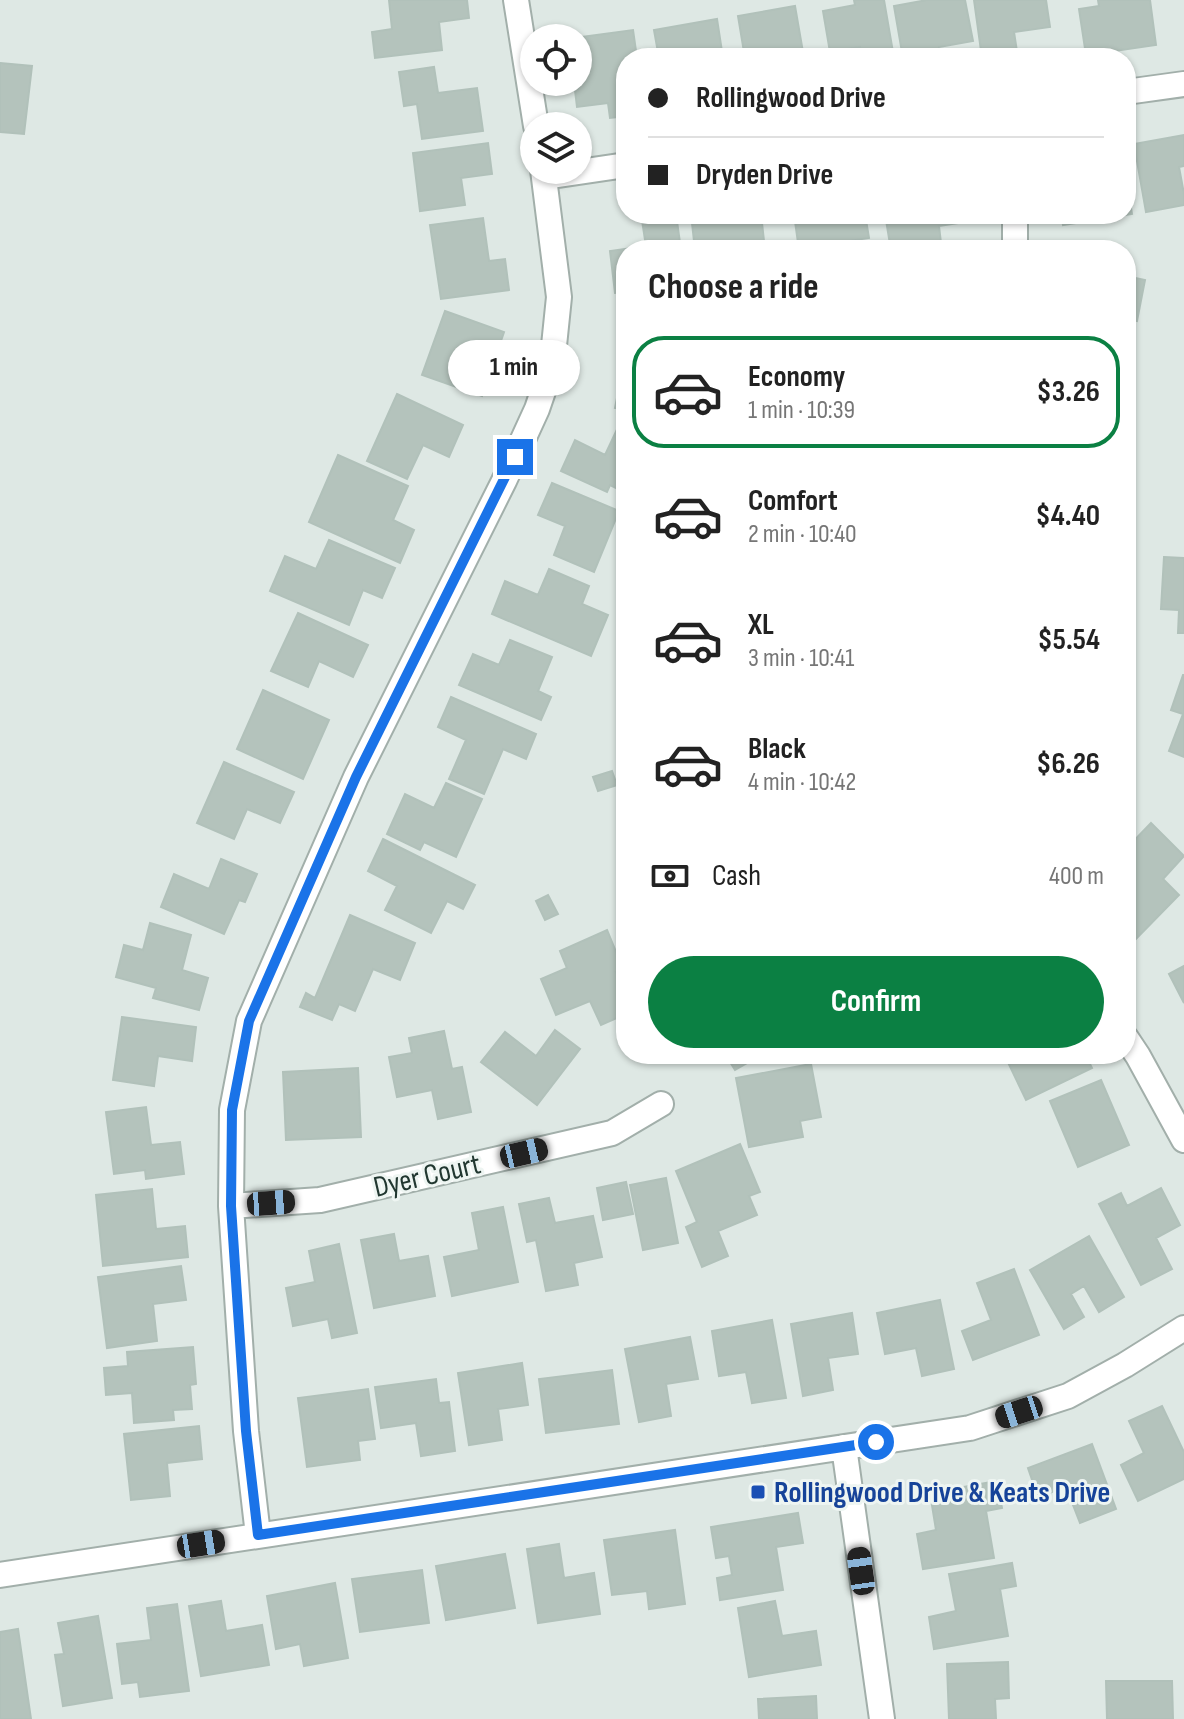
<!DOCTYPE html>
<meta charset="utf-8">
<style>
:root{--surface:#fff;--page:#f6f6f6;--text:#222;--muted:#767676;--line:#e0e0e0;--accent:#0b8043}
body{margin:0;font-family:"Sofia Sans Condensed",sans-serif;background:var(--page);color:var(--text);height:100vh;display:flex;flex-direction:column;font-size:30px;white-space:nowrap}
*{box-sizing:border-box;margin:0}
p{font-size:26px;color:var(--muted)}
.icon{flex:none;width:44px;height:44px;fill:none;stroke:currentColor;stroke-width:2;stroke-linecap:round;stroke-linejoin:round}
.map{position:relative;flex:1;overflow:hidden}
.panel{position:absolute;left:616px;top:240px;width:520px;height:824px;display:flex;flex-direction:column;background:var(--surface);border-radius:32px;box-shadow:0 2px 6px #0004}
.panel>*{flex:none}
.hud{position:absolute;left:616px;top:48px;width:520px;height:176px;border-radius:32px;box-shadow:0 2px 6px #0004;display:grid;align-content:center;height:176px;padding:0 32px;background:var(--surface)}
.controls{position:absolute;left:520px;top:24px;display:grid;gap:16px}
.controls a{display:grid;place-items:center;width:72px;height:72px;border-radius:50%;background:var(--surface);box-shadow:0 2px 6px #0004;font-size:40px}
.end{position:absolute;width:36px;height:36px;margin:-18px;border:10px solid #1a73e8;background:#fff;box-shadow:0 0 0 4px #fff}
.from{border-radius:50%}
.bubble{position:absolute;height:56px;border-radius:28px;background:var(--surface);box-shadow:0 2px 6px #0004;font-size:26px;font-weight:700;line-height:56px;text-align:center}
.car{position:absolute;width:24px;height:48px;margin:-24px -12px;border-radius:10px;box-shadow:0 0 6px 2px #0007;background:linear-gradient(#222 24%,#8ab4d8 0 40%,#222 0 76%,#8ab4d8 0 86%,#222 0)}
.hud b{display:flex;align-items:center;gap:28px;height:76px;font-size:30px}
.hud b+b{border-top:2px solid var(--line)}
.hud i{width:20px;height:20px;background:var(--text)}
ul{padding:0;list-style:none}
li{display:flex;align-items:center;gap:24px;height:112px;margin:0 16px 12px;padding:0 16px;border:4px solid transparent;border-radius:32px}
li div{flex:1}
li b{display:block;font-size:30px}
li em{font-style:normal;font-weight:700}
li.active{border-color:var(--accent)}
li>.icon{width:72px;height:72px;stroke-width:1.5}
h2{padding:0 32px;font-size:36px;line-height:96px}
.pay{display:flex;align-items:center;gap:20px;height:88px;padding:0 32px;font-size:30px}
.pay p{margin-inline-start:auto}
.button{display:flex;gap:16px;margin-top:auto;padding:16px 32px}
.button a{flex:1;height:92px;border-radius:48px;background:var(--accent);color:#fff;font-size:32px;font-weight:700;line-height:92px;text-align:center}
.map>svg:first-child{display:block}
.building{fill:#b4c3bc;stroke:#b1c1ba;stroke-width:2}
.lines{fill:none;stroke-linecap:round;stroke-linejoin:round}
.minor-casing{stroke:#a2afaa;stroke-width:28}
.minor{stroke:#fff;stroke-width:24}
.route{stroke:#1a73e8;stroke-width:10}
.transit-dot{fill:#1a4fb4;stroke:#eef5f2;stroke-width:3}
.labels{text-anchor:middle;stroke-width:6;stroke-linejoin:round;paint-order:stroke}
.street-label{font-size:30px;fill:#213730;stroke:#eef5f2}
.transit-label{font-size:30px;font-weight:bold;fill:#164399;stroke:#eef5f2;text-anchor:start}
</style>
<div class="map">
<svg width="1184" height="1719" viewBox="0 0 1184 1719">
<rect width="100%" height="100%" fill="#dee8e4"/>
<path class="building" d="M389,0H467L469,18L439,22L442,50L375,58L372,32L392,29Z
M854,0H884L894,58H862L860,47L830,52L823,11L855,5Z
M927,0H965L973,41L939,47L941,58H903L894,6Z
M974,0H1046L1050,27L1014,32L1018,58H982Z
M1098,0H1150L1156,45L1086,55L1079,9L1099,6Z
M795,6L804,58H745L738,16Z
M717,19L723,58H659L654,30Z
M633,30L637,58H626V116L610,118L608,103L577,107L574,82H578V38H574Z
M0,63L32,66L24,134L0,132Z
M434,67L438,93L477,88L483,131L422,139L417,104L404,106L399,72Z
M1184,135V166L1179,167L1184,194V205L1146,212L1134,144Z
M488,143L492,174L461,178L465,205L420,211L413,153Z
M1126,176L1132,214L1063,225L1061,214H1126Z
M641,214H676L681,250H626V292L615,293L610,251L646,246Z
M691,214H761L765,250H695Z
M794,214H865L869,238L836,243L837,250H799Z
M885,214H958L959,223L939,226L941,243L891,250Z
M483,218L489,261L505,259L509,290L441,299L430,225Z
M1126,276L1145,280L1137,321L1126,319Z
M445,311L504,332L482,396L422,375Z
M626,353V410L615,408Z
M397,394L463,425L449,457L423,445L407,479L367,461Z
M620,423L626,425V493L610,485L607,492L561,471L575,440L605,455Z
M338,455L408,486L393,520L414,530L400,563L309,522Z
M552,483L619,511L594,572L554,555L565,526L538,515Z
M329,540L395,568L382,598L363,590L349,625L270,591L285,556L316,569Z
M1164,557L1184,558V633H1178L1179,610L1161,609Z
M549,569L589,586L582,604L608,615L591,656L492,614L505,581L538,595Z
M298,613L368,645L353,677L319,661L308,687L271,671Z
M510,640L552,657L538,691L551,697L541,720L459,685L473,654L499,665Z
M1183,675H1184V757L1169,751L1183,714L1171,710Z
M263,690L329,720L303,779L237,749Z
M451,697L536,734L526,759L503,749L484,794L449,779L466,740L438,727Z
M224,762L294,792L280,823L247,809L234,839L197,823Z
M612,771L617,785L598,791L593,777Z
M446,783L482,799L456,857L424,842L420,850L387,834L405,794L434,808Z
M1151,823L1184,856L1163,879L1179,895L1127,948L1126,905L1129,901L1126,898V849Z
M383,839L475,885L463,909L447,901L431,933L385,910L397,886L368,871Z
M221,859L257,874L245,902L239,900L224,934L161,907L174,874L209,889Z
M548,895L558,914L545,920L536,901Z
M350,915L415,943L400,980L373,969L355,1011L339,1004L332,1020L300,1007L306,993L315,998Z
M150,923L191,935L182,970L208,978L199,1010L153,998L156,988L116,977L124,945L143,950Z
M607,930L623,969L616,972L626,995V1014L601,1025L590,1001L556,1015L541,979L567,968L560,951Z
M1184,966V1003L1169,974Z
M122,1017L196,1027L192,1061L158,1056L154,1086L113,1080Z
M555,1030L580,1049L537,1105L481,1062L505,1032L536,1056Z
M444,1031L452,1069L462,1067L471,1112L438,1119L432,1090L397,1097L389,1057L412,1053L409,1038Z
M725,1054H763L735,1070Z
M1004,1054H1085L1092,1068L1026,1100Z
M811,1064L821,1117L800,1121L803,1137L749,1147L736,1078Z
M358,1068L361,1137L286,1140L283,1072Z
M1101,1080L1129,1145L1078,1167L1050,1101Z
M146,1107L151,1145L180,1142L184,1174L146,1179L145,1170L114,1174L106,1112Z
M740,1144L760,1192L749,1196L757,1215L718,1231L728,1256L702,1267L686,1227L697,1222L676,1171Z
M666,1178L678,1243L643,1250L630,1185Z
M626,1182L633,1214L603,1220L597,1188Z
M1161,1188L1180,1225L1156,1238L1172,1269L1141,1285L1099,1204L1121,1193L1127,1206Z
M152,1189L156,1229L185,1226L188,1257L103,1266L96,1195Z
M549,1198L555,1223L593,1216L602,1257L574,1263L578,1285L546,1291L536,1240L527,1242L519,1204Z
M503,1207L518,1282L452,1296L444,1257L479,1250L472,1213Z
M394,1234L399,1261L428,1256L435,1296L374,1308L361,1240Z
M1089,1236L1124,1297L1099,1312L1084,1286L1071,1294L1084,1317L1064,1329L1030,1270Z
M339,1244L357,1333L332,1338L328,1319L293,1326L286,1288L315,1282L309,1251Z
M181,1266L186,1300L153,1304L157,1341L107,1348L98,1277Z
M1014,1269L1039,1335L973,1360L962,1331L991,1320L977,1283Z
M940,1300L954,1369L922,1376L916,1348L885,1354L877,1313Z
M852,1313L858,1354L828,1358L833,1390L803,1396L791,1324Z
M772,1320L786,1398L752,1403L746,1372L719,1376L712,1331Z
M690,1337L698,1379L666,1384L671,1416L639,1422L625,1349Z
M193,1347L196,1384L190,1385L192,1409L173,1410L174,1420L134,1423L132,1393L106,1395L104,1368L128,1366L127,1352Z
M522,1363L528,1405L498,1409L502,1440L469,1445L458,1373Z
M612,1370L619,1424L546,1433L539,1379Z
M436,1379L439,1403L449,1402L455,1451L421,1456L416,1423L381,1428L375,1387Z
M368,1389L375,1439L358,1441L360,1460L307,1467L298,1398Z
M1162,1406L1184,1452V1479L1138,1501L1121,1465L1144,1453L1129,1421Z
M199,1426L202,1459L167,1463L170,1496L131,1500L124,1434Z
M1092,1444L1116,1509L1080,1523L1066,1487L1038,1497L1028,1468Z
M997,1481L1002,1508L986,1511L994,1558L923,1569L917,1534L936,1530L930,1493Z
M798,1513L803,1543L776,1547L783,1590L720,1600L717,1578L732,1575L729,1556L716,1558L711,1527Z
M675,1530L685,1604L649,1609L647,1591L612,1595L604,1540Z
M559,1544L564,1578L594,1573L600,1614L538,1623L527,1549Z
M505,1554L515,1608L446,1620L436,1566Z
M1012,1563L1016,1586L1000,1589L1008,1636L934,1649L929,1617L956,1611L949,1574Z
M422,1570L429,1623L360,1632L352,1579Z
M335,1583L348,1658L304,1666L300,1644L276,1649L267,1596Z
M221,1601L226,1631L262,1625L269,1665L201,1676L189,1606Z
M775,1601L782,1636L816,1631L821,1665L749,1677L738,1608Z
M177,1604L189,1691L140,1697L138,1682L122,1684L117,1644L151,1640L147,1608Z
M98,1616L112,1698L63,1706L55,1655L64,1654L58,1623Z
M18,1629L31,1719H0V1632Z
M1008,1662L1009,1698L995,1699L996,1719H949L947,1664Z
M1106,1681H1172L1173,1719H1107Z
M816,1696L817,1719H759L758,1699Z"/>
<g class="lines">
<g class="minor-casing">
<path id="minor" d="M516,0L536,126
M1126,92L1184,84
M545,177L626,165
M1015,214V250
M1126,1038L1138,1056L1184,1140
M231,1206L320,1200L612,1133L661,1104
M844,1447L882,1719
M258,1535L246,1431L231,1206L232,1110L249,1021L356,777L504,481L537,409L552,365L559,297L543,170
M0,1575L970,1428L1068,1396L1125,1365L1184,1328"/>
</g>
<use href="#minor" class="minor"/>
</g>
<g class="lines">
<path class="route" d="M515,457L356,777L249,1021L232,1110L231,1206L246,1431L258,1535L876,1442"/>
</g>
<rect class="transit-dot" x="750" y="1484" width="16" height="16" rx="4"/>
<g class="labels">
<g class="street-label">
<text transform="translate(427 1175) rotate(-13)" y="10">Dyer Court</text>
</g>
<g class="transit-label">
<text x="774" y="1502">Rollingwood Drive &amp; Keats Drive</text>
</g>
</g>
</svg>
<div class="controls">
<a><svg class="icon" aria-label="locate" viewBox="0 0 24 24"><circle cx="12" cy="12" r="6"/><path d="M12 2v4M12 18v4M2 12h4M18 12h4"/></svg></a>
<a><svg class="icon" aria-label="layers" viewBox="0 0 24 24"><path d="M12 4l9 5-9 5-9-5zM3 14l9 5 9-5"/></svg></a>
</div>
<i class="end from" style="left:876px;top:1442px"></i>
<i class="end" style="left:515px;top:457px"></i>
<div class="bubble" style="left:448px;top:340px;width:132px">1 min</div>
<i class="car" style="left:524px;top:1153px;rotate:77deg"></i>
<i class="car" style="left:271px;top:1203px;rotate:86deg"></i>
<i class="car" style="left:1019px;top:1412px;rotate:252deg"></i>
<i class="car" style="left:201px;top:1544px;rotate:81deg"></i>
<i class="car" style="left:861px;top:1571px;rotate:352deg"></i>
<div class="hud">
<b><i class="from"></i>Rollingwood Drive</b>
<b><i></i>Dryden Drive</b>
</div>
<section class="panel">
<h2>Choose a ride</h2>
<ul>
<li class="active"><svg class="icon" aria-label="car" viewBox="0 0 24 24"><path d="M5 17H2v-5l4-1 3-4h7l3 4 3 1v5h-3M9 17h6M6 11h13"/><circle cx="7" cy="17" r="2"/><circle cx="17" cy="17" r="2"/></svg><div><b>Economy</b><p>1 min · 10:39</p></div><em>$3.26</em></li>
<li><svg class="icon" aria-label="car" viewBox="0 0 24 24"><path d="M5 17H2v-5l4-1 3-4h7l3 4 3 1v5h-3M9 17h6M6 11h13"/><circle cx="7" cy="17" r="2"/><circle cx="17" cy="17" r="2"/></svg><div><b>Comfort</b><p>2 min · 10:40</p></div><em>$4.40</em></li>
<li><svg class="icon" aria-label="car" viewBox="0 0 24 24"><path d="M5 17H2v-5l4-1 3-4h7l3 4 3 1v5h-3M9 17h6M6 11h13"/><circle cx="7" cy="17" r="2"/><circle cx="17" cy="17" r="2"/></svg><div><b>XL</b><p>3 min · 10:41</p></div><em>$5.54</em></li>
<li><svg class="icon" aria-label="car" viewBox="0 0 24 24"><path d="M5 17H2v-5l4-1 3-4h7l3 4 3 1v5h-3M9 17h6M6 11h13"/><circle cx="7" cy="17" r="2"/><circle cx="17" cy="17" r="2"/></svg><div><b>Black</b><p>4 min · 10:42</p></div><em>$6.26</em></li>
</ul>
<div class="pay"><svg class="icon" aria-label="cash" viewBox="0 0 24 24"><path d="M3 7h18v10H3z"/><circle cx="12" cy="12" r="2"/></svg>Cash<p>400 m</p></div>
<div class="button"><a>Confirm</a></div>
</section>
</div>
